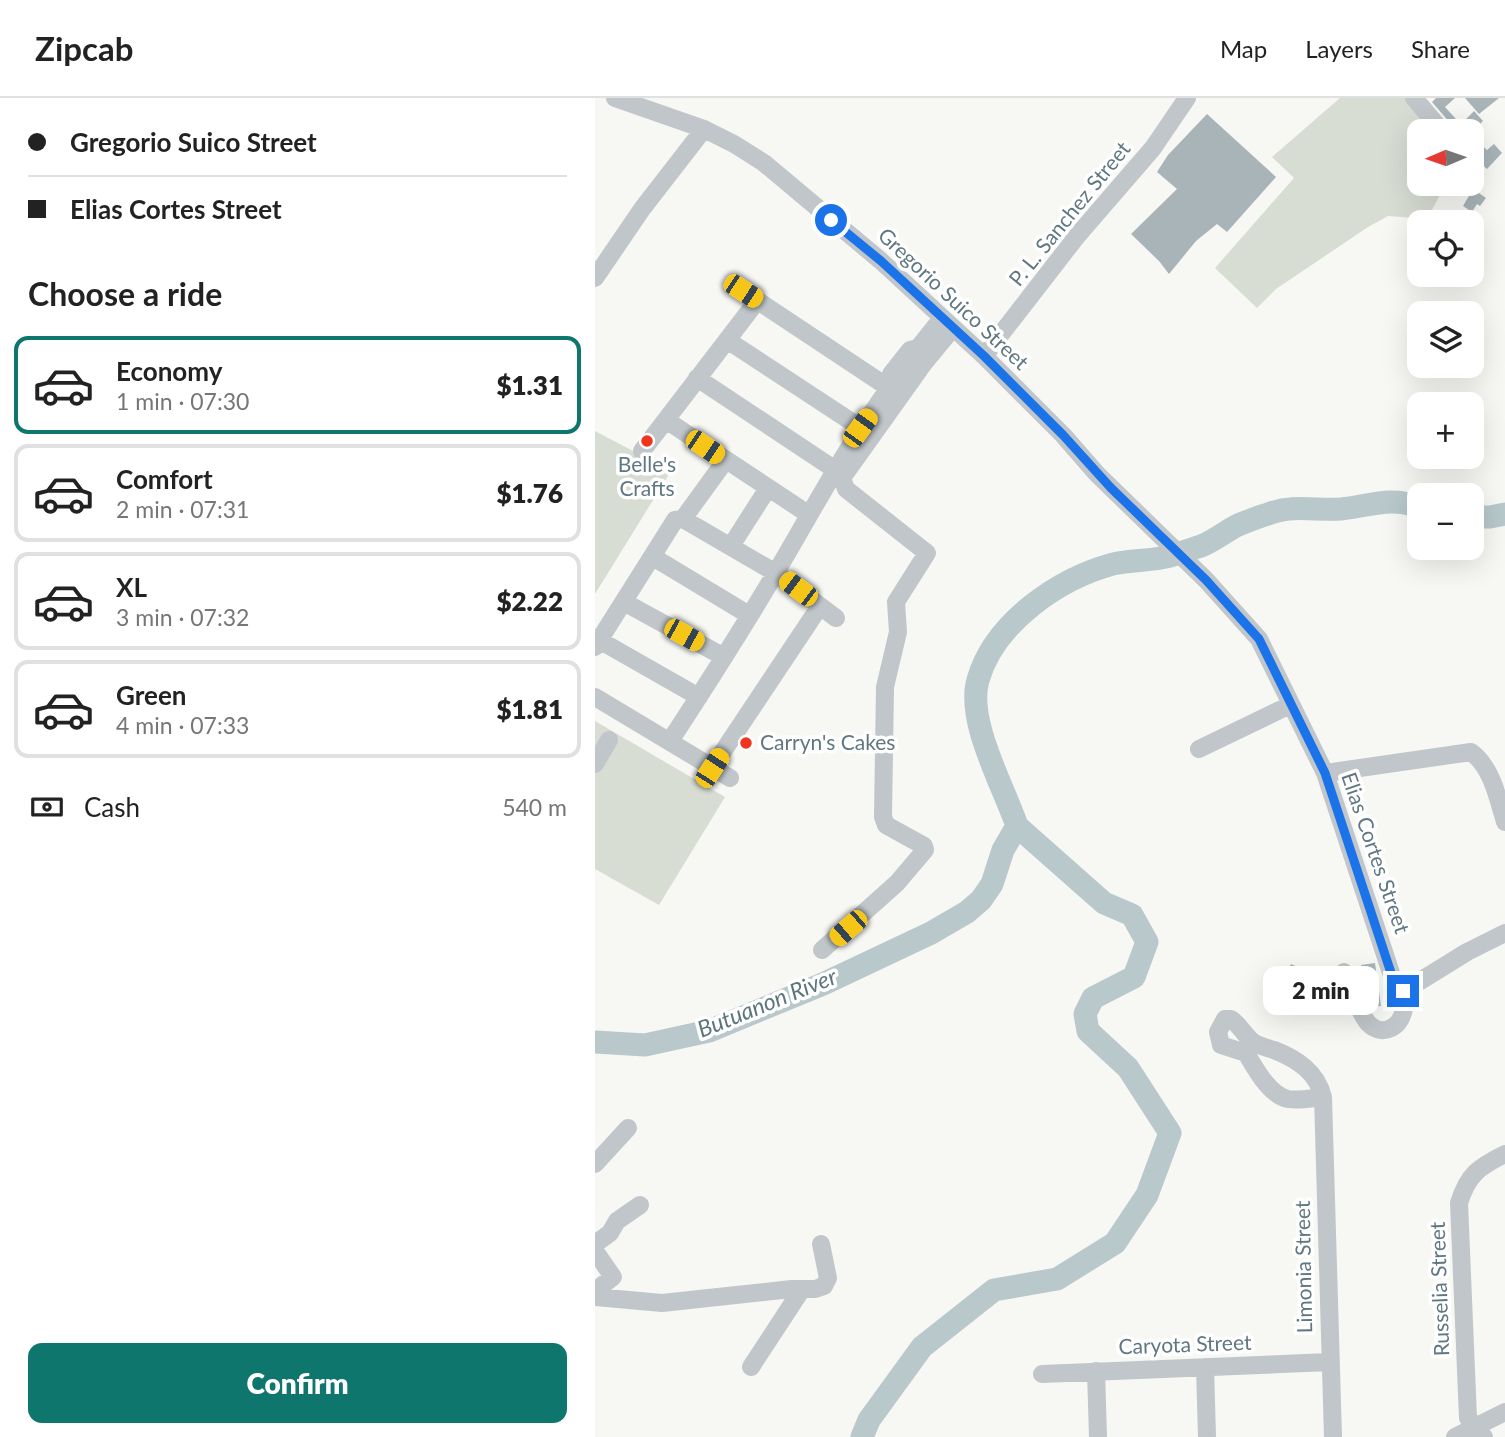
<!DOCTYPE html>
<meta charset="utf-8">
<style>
:root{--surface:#fff;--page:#f2f2f2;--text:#222;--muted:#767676;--line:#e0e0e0;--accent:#0f766e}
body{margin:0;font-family:Lato,sans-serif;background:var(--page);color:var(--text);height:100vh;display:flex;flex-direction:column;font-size:26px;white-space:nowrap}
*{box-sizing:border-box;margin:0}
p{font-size:23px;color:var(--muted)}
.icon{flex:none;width:38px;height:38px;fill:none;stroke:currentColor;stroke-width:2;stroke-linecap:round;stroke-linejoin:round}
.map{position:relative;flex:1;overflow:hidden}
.sheet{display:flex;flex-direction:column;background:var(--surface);width:595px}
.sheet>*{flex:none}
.top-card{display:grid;align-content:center;height:154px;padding:0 28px;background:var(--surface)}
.needle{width:46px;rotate:268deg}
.controls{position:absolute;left:812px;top:21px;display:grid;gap:14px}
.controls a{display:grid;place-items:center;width:77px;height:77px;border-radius:14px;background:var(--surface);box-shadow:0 7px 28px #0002;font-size:35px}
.end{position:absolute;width:32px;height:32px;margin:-16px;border:9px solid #1a73e8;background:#fff;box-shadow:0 0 0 4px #fff}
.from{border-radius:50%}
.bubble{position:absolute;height:49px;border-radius:14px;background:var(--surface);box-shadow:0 7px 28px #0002;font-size:23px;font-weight:800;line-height:49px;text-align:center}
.car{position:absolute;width:21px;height:42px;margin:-21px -10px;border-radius:9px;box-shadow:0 0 5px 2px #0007;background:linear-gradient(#f5c518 24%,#345 0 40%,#f5c518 0 76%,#345 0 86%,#f5c518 0)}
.top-card b{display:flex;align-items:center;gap:24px;height:66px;font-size:26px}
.top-card b+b{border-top:2px solid var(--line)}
.top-card i{width:18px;height:18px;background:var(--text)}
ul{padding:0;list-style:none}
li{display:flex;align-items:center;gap:21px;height:98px;margin:0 14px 10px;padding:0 14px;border:4px solid var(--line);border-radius:14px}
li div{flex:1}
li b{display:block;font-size:26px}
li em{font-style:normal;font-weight:800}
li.active{border-color:var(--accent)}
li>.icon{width:63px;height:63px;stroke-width:1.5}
h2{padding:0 28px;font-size:32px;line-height:84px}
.pay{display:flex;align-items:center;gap:18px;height:77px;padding:0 28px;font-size:26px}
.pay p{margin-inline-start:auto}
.cta{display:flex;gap:14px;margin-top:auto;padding:14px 28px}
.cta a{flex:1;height:80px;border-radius:14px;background:var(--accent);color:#fff;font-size:28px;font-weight:800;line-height:80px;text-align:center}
header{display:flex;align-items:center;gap:42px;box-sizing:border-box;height:98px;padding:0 35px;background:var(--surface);border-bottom:2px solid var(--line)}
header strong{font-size:33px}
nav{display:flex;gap:38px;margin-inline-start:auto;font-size:24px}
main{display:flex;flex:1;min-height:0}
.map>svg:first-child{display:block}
.green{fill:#d8ddd3}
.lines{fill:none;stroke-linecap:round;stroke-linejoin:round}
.river{stroke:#b8c8cb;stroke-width:23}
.building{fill:#a8b4b8}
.minor{stroke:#c0c6c9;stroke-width:18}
.route{stroke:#1a73e8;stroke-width:9}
.poi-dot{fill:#ef351d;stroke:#fff;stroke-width:2.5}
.labels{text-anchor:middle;stroke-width:7;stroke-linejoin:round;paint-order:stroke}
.street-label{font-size:21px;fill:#607781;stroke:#fff}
.poi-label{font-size:21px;fill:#607781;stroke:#fff}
.water-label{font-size:23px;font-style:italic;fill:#5b777c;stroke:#fff}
</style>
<header>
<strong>Zipcab</strong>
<nav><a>Map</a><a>Layers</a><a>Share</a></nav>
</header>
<main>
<section class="sheet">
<div class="top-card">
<b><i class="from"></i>Gregorio Suico Street</b>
<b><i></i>Elias Cortes Street</b>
</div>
<h2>Choose a ride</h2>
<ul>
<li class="active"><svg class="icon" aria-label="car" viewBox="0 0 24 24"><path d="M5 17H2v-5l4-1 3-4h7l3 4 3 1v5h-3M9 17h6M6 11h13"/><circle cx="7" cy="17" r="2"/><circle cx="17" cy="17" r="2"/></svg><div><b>Economy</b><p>1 min · 07:30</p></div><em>$1.31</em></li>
<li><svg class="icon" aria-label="car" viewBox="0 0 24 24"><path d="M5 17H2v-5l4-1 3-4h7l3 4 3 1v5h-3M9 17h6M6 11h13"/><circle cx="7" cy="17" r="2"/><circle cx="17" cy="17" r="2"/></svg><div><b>Comfort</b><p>2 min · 07:31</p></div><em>$1.76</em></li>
<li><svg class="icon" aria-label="car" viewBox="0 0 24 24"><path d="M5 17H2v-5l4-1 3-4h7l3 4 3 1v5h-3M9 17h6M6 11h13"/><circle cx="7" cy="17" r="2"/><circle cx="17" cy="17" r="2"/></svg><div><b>XL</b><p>3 min · 07:32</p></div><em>$2.22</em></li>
<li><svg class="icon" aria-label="car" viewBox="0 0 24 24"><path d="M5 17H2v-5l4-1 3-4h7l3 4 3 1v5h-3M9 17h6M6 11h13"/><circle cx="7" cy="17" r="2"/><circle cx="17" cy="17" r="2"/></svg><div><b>Green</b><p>4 min · 07:33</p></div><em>$1.81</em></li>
</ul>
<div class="pay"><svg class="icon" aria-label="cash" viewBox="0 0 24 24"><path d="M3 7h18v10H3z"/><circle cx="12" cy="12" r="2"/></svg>Cash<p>540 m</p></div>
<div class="cta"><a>Confirm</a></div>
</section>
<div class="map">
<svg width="910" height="1339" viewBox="0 0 910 1339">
<rect width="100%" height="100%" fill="#f7f7f4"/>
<path class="green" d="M745,0H813L842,33H824V86H851L832,121L793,118L773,129L681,191L662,210L620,170L699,80L677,59Z
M0,333L76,373L0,496Z
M0,623L130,699L64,807L0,771Z"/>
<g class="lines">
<path class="river" d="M877,419H895L910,416
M0,944L50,947L114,933L228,886L336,835L372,814L386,802L397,786L408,752L422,728C409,689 371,623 383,582C399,525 463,481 518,466C534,462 550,463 566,460C579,458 593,452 606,448C619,443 631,433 643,427C653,423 663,419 673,416C699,406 721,413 746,411C775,408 795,398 824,409
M267,1339L274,1322L327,1249L399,1192L462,1181L520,1145L552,1097L575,1035L533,970L493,933L490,916L498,900L539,879L552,844L537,817L509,805L422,728"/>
</g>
<path class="building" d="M841,0H860L850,9L861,21L856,26L837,4Z
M870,0H904L884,16Z
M879,13L888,23L877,34L867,25Z
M612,16L681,79L632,134L622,126L601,143L574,176L564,163L536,136L582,91L562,74L573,57Z
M877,38L892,52L899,46L907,55L892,71L877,58Z
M878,91L891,100L885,108L882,106L877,114L868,108Z
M780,865L786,908L776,909L770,895L766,867Z
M696,866L709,872L703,885L725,896L720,905L673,883L679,869L692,875Z"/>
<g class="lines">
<path class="minor" d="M20,0L109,31L139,46L169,65L286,163L389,258L468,337L502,376L611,482L664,541L730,675L801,890L809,893
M819,0L847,33
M0,180L47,111L109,31
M148,193L294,290
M132,242L266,330
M389,258L482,138L558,50L592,0
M102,280L239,371
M297,286L296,276L315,252L323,250
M71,322L213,416
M47,353L162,203
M88,421L181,475L241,520
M136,448L173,390
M58,459L154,517
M29,504L129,559
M4,542L104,599
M0,549L80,422L88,421L130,363
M0,599L135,680
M75,643C111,588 146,533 180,476C218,412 252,347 297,286L306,287L324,261L323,250L347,220
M604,651L695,607
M0,666L14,642
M117,670L225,508
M730,675L876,654C897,669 903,701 910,724
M227,852L302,785L330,752L329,748L291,727L288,719L290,589L303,534L301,504L332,455L251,391L247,380L329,265L358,230
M749,874C755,888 764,915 773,925C788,941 807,928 809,910C810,905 809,898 809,893
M809,893L872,854L910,835
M651,955L626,947L623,934L630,921H636C645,927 650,938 658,944C664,948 673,950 679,952C702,961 722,974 728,999L738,1339
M651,955C660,970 674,997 693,1001C704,1003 717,1000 728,999
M0,1066L33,1030
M0,1146L15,1135L22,1123L45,1107
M0,1153L18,1179L0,1193
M0,1199L67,1205L197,1191H220L229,1188L233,1180L226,1146
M156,1269L207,1191
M610,1269L612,1339
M501,1273L503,1339
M447,1276L734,1264
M860,1339L910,1314
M889,1339L873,1320L864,1105C873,1076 884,1069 910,1056"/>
</g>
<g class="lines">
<path class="route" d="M236,122L286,163L389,258L468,337L516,390L611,482L664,541L730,675L801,890L808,893"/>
</g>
<g class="poi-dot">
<circle cx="52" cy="343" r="7"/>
<circle cx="151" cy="645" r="7"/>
</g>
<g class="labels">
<g class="street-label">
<text transform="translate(475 116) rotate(-51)" y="7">P. L. Sanchez Street</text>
<text transform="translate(358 201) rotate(43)" y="7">Gregorio Suico Street</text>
<text transform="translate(780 755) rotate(71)" y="7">Elias Cortes Street</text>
<text transform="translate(709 1169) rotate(-91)" y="7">Limonia Street</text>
<text transform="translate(845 1191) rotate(-92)" y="7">Russelia Street</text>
<text transform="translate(590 1247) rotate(-2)" y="7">Caryota Street</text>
</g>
<g class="poi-label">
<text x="52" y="374">Belle's<tspan x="52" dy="24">Crafts</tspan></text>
<text x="165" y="652" text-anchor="start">Carryn's Cakes</text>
</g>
<g class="water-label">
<text transform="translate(172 905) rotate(-22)" y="8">Butuanon River</text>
</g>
</g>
</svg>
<div class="controls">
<a><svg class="needle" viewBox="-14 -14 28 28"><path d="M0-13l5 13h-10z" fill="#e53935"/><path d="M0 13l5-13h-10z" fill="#767676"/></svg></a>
<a><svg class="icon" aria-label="locate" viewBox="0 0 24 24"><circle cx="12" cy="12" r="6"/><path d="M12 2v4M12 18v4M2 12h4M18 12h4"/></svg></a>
<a><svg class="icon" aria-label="layers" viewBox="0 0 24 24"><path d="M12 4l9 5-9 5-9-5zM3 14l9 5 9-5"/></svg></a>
<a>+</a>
<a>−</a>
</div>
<i class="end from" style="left:236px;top:122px"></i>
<i class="end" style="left:808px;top:893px"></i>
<div class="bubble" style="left:668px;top:868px;width:116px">2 min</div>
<i class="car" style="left:148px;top:193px;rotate:123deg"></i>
<i class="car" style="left:265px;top:330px;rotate:36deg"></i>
<i class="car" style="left:110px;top:349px;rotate:124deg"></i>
<i class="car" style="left:203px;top:491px;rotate:307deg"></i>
<i class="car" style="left:89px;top:537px;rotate:119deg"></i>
<i class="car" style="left:117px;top:670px;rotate:33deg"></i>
<i class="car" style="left:253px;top:830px;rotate:229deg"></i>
</div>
</main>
